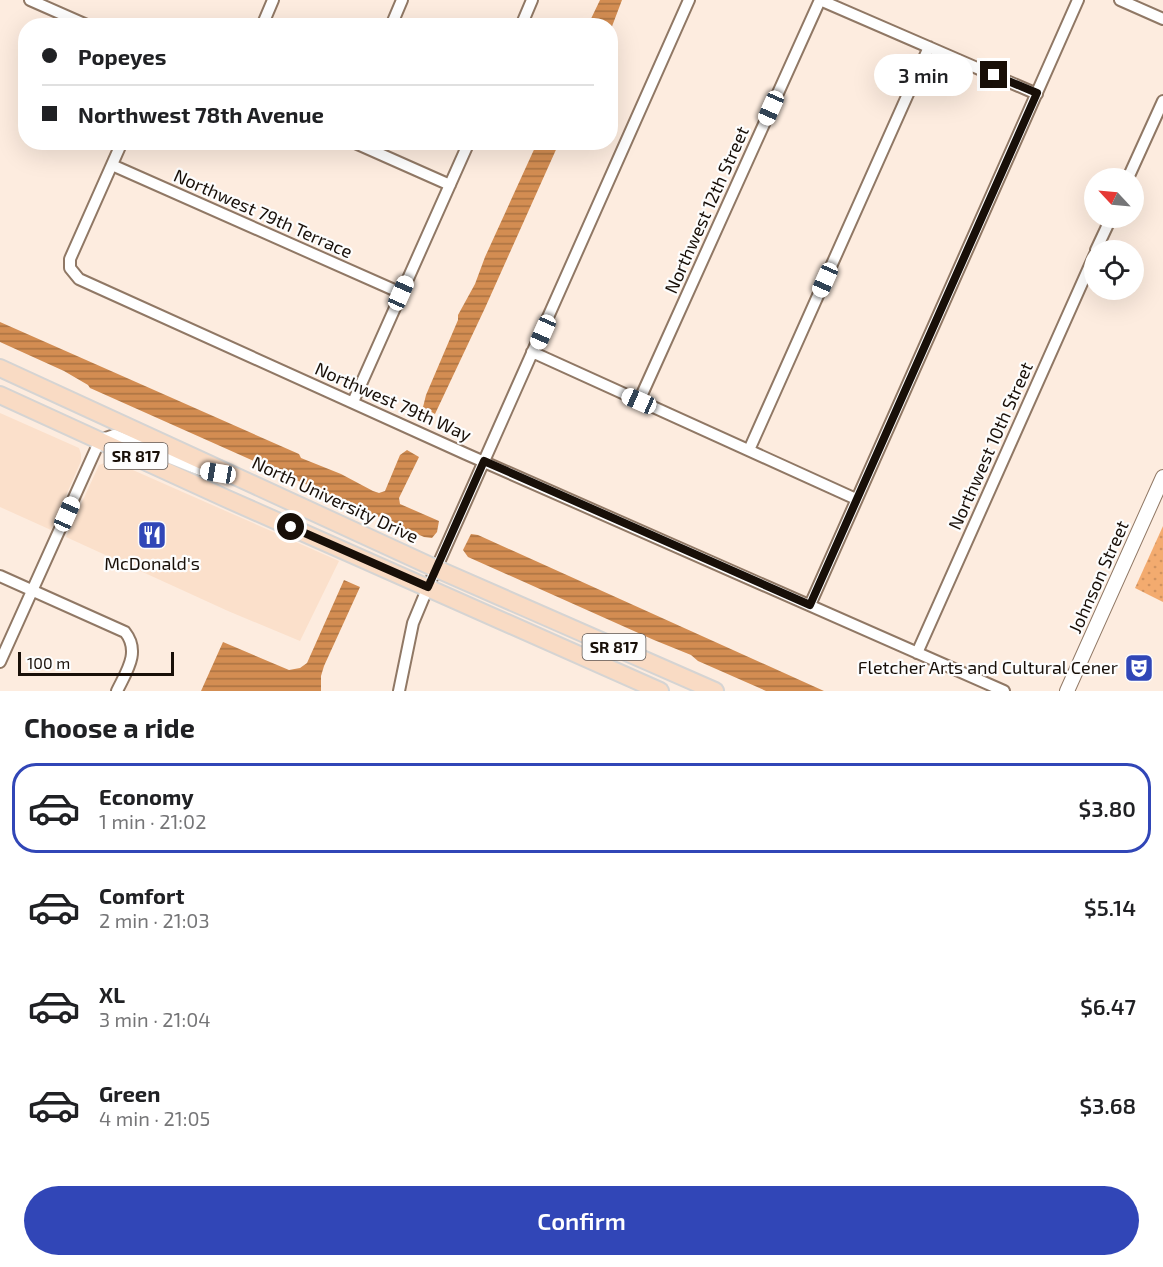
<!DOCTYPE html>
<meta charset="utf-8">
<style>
:root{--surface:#fff;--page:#f2f2f2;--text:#202124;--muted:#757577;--line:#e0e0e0;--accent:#3146b7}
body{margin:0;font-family:"Exo 2",sans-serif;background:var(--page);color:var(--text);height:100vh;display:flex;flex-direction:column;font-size:22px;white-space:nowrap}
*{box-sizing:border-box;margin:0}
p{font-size:20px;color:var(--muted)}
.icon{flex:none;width:33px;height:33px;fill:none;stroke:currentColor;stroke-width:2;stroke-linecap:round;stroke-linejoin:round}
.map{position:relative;height:691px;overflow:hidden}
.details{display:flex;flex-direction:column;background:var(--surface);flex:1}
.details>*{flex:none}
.hud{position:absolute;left:18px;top:18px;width:600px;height:132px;border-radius:24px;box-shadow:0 6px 24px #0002;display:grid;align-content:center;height:132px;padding:0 24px;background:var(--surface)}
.needle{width:39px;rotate:296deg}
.tools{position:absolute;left:1084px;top:168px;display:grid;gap:12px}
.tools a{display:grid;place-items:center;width:60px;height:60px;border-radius:50%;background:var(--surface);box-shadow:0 6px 24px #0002;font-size:30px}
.scale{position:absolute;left:18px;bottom:15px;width:156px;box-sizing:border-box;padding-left:6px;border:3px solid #180f08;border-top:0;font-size:16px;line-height:21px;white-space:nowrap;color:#180f08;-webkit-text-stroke:4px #fdfdfd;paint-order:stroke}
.end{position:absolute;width:27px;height:27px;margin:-14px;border:8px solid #180f08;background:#fff;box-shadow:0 0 0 3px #fff}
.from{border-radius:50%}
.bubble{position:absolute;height:42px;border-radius:21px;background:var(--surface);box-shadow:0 6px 24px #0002;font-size:20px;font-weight:600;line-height:42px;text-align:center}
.car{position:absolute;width:18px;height:36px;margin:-18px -9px;border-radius:8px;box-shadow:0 0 4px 2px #0007;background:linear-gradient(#fff 24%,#345 0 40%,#fff 0 76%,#345 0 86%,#fff 0)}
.hud b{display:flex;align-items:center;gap:21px;height:57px;font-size:22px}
.hud b+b{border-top:2px solid var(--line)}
.hud i{width:15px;height:15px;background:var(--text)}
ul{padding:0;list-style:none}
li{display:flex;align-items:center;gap:18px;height:90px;margin:0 12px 9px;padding:0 12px;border:3px solid transparent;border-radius:24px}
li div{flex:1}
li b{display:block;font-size:22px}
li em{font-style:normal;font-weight:600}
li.selected{border-color:var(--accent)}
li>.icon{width:54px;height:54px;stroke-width:1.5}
h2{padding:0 24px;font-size:27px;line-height:72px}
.primary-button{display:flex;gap:12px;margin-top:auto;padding:12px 24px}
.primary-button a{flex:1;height:69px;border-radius:36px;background:var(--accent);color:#fff;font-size:24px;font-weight:600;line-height:69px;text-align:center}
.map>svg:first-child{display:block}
.built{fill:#fbe0cb}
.green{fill:url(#green-dots)}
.water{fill:url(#water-rules)}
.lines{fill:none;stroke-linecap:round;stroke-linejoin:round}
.minor-casing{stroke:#907865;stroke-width:14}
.tertiary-casing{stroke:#907865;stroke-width:16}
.primary-casing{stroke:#d5d4d3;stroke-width:20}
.minor{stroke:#fff;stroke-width:10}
.tertiary{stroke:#fff;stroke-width:14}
.primary{stroke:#f9dbc4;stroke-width:16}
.route{stroke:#180f08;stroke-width:8}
.labels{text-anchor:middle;stroke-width:4.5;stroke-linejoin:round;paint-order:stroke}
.shield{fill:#fdfdfd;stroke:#5d5652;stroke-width:1.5}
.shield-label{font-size:16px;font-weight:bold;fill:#180f08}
.street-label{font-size:18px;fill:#180f08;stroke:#fdfdfd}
.poi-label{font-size:18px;fill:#180f08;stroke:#fdfdfd}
</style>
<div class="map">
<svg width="1163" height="691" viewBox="0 0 1163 691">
<defs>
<pattern id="green-dots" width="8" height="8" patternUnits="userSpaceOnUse" patternTransform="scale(1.5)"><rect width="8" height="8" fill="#f3ab6f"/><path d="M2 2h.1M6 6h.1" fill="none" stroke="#d0925f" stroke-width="1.8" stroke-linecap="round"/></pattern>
<pattern id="water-rules" width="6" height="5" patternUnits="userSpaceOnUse" patternTransform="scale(1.5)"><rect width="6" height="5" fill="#d38d52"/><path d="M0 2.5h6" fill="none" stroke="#aa7242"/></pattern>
</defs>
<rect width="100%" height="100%" fill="#fdecdf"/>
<path class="built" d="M0,413L79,448L81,454V461L51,530L0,507Z
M108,462L117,463L339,561L300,641L228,611L66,537L99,465Z"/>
<path class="green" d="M1163,526V602L1135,588Z"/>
<path class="water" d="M600,0H622L611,29L610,26L588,25Z
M537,143H559L485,308L435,414L423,407L426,395L458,320V315L475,284L485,257Z
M0,322L299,454L301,458L341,474L373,491L379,493L385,491L400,455L407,450L419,457L399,498L400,504L439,521L437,532L432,538L424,537L90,388L88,385L64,371L0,342Z
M471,534L478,535L824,691H766L698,661L691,655L654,640L468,557L463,550Z
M344,580L360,587L324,666L321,676V691H201L223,642L289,670L300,668L307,663Z"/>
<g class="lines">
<g class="minor-casing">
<path id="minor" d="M30,0L89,26
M820,0L1037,94
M1120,0L1163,19
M262,26L273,0
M391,26L402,0
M521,26L532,0
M122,142L70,259V268L79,279L466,454L1004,691
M353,142L450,185
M112,165L401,293
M1128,178L1163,101
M1096,250L1111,218
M532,352L856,499
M639,401L820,0
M353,402L469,142
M749,450L929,47
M0,576L125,632C141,652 126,672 117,691
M810,605L1078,0
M917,653L1095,254
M0,662L100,440L114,435L200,470L217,473
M399,691L413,623L428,587L689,0"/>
</g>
<g class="tertiary-casing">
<path id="tertiary" d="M1067,691L1163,477"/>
</g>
<g class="primary-casing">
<path id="primary" d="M0,368L437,569L715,691
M0,395L225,498L660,691"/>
</g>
<use href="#minor" class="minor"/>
<use href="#tertiary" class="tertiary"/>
<use href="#primary" class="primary"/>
</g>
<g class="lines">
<path class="route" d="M291,527L428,587L484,461L810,605L1037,93L994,75"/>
</g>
<defs>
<g id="restaurant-square" transform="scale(1.5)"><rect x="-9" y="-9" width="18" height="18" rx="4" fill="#3146b7" stroke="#fdfdfd"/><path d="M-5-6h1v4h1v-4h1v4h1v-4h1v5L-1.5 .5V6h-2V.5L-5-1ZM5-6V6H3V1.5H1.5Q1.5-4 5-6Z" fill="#fff"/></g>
<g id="theatre-square" transform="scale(1.5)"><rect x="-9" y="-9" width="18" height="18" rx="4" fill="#3146b7" stroke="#fdfdfd"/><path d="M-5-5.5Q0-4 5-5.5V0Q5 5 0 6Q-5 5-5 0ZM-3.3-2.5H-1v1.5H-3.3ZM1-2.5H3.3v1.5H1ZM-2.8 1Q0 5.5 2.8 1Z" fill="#fff"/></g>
</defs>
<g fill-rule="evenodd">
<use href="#restaurant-square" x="152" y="535"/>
<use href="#theatre-square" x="1139" y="668"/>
</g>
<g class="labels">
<g class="shield">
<rect x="104.5" y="443" width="63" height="26" rx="4.5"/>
<rect x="582.5" y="634" width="63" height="26" rx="4.5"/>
</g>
<g class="shield-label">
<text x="136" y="462">SR 817</text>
<text x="614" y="653">SR 817</text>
</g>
<g class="street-label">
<text transform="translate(707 210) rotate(-66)" y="6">Northwest 12th Street</text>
<text transform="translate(263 214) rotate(24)" y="6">Northwest 79th Terrace</text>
<text transform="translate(393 402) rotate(24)" y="6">Northwest 79th Way</text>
<text transform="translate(991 446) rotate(-66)" y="6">Northwest 10th Street</text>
<text transform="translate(335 500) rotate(25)" y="6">North University Drive</text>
<text transform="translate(1099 577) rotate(-66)" y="6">Johnson Street</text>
</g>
<g class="poi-label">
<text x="152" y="570">McDonald's</text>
<text x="1118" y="674" text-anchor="end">Fletcher Arts and Cultural Cener</text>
</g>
</g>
</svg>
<div class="tools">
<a><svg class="needle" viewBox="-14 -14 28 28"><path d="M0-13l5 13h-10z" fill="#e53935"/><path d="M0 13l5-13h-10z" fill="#757577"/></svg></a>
<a><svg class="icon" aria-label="locate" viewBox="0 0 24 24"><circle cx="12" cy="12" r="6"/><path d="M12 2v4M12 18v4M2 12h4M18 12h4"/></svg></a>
</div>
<div class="scale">100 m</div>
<i class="end from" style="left:291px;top:527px"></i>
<i class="end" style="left:994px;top:75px"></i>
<div class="bubble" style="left:874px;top:54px;width:99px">3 min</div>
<i class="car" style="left:771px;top:108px;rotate:204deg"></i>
<i class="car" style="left:825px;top:280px;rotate:204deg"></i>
<i class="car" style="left:401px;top:293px;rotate:24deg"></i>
<i class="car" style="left:543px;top:332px;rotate:204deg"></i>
<i class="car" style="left:639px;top:401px;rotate:294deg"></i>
<i class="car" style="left:218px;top:473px;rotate:280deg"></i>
<i class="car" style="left:67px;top:514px;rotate:24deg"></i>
<div class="hud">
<b><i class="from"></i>Popeyes</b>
<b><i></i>Northwest 78th Avenue</b>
</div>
</div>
<section class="details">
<h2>Choose a ride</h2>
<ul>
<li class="selected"><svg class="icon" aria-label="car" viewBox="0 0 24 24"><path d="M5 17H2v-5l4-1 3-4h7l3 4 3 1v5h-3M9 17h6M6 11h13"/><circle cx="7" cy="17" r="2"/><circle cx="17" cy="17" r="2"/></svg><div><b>Economy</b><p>1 min · 21:02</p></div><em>$3.80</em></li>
<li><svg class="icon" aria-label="car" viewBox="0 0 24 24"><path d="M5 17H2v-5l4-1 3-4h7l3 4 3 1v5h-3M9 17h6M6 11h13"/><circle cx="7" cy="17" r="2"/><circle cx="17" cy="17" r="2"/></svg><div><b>Comfort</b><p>2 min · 21:03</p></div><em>$5.14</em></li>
<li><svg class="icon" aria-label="car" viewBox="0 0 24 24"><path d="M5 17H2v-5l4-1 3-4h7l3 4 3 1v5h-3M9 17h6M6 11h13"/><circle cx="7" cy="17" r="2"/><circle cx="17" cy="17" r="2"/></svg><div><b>XL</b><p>3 min · 21:04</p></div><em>$6.47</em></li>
<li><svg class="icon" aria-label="car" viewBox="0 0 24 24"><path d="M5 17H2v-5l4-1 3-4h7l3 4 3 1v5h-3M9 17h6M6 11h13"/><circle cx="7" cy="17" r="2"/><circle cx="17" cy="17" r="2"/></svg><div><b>Green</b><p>4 min · 21:05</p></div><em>$3.68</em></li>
</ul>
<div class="primary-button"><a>Confirm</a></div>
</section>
